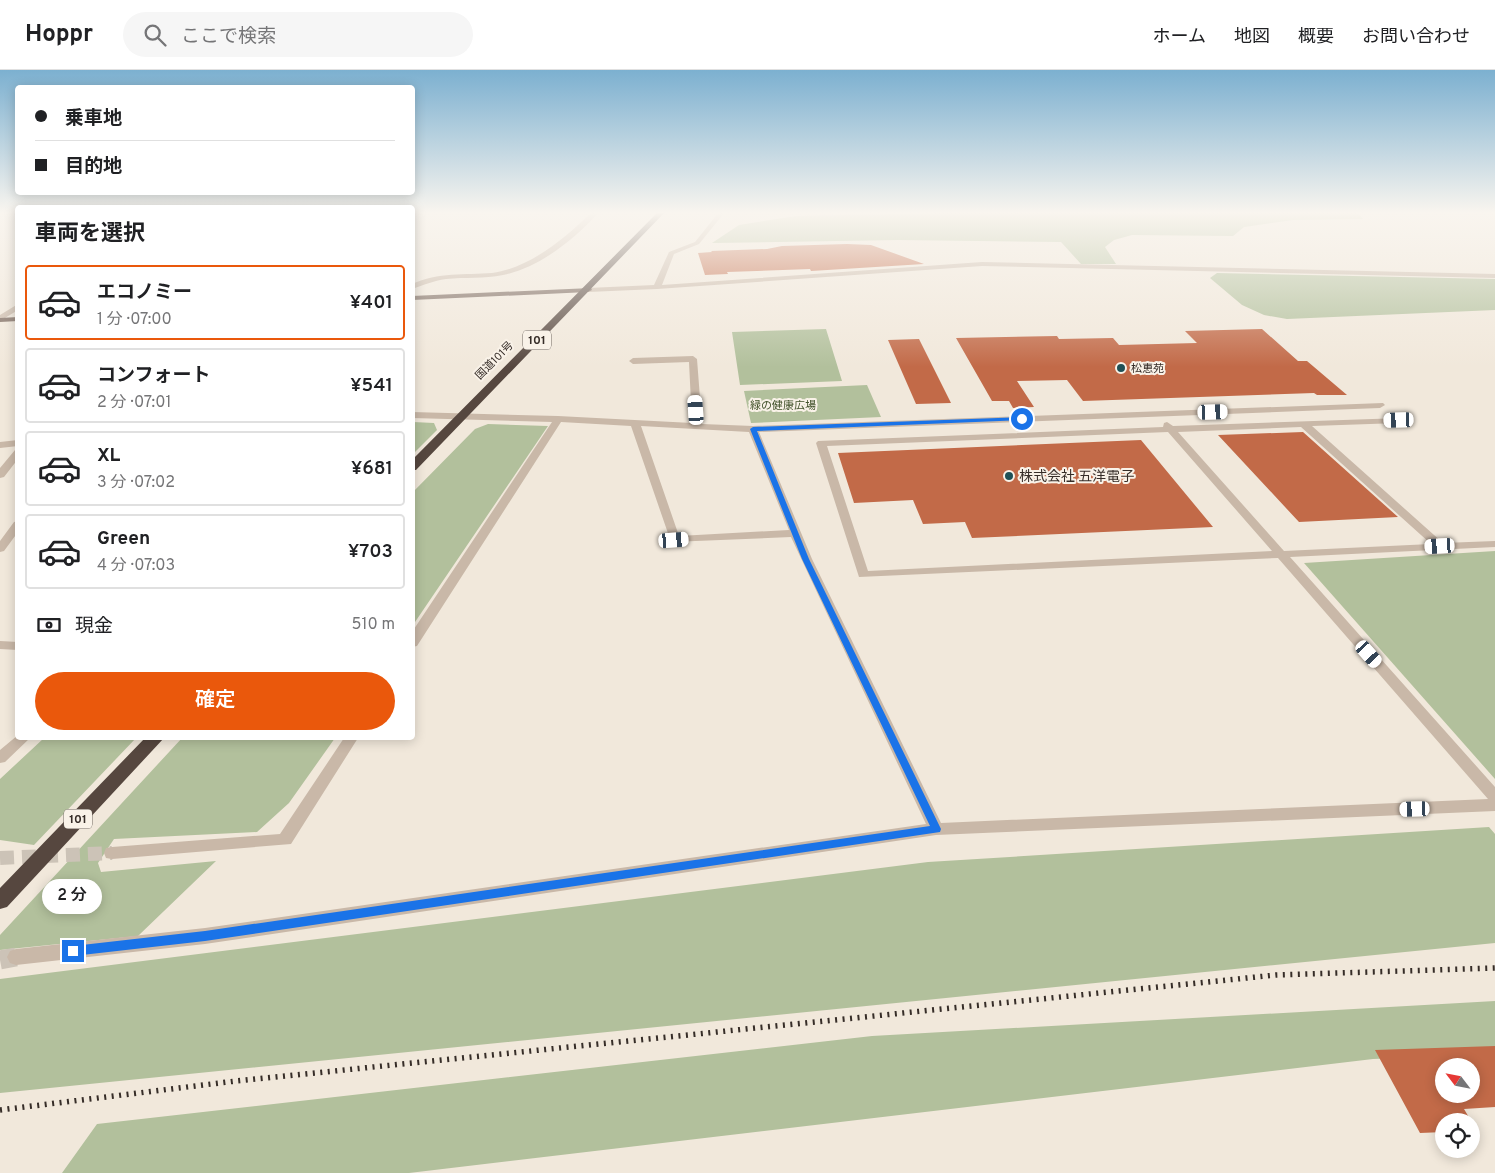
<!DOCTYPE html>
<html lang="ja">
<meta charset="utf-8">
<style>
:root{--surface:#fff;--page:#f6f6f6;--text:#202124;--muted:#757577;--line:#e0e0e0;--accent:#ea580c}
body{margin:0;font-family:Overpass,"Noto Sans JP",sans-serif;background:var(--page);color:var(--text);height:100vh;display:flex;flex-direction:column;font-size:19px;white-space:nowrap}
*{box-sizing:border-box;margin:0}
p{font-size:16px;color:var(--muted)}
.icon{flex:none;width:28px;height:28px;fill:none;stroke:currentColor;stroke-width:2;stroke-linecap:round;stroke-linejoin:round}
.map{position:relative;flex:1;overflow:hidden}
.side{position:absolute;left:15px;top:135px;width:400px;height:535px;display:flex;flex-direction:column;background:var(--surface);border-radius:5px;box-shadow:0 2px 12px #0003}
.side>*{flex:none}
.guide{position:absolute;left:15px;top:15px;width:400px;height:110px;border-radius:5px;box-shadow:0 2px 12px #0003;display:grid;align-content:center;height:110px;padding:0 20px;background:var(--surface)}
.needle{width:32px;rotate:302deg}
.buttons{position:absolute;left:1435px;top:988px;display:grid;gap:10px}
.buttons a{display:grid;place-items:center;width:45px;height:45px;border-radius:50%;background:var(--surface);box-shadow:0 2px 12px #0003;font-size:25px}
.end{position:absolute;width:22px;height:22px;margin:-11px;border:6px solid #1a73e8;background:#fff;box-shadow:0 0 0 2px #fff}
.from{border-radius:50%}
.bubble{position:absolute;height:35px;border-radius:18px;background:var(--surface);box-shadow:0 2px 12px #0003;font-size:16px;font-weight:600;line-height:35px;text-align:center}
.car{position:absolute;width:15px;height:30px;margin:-15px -8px;border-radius:6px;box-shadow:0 0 4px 1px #0007;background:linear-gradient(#fff 24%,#345 0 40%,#fff 0 76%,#345 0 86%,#fff 0)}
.guide b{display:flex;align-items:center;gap:18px;height:48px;font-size:19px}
.guide b+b{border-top:1px solid var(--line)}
.guide i{width:12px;height:12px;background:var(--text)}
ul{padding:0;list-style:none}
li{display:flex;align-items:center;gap:15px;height:75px;margin:0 10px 8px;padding:0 10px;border:2px solid var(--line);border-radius:5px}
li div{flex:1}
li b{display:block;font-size:19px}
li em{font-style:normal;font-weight:600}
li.active{border-color:var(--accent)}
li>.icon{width:45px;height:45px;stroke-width:1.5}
h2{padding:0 20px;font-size:22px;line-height:60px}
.pay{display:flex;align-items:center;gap:12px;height:55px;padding:0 20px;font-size:19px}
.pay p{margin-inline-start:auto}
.button{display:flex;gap:10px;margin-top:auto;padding:10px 20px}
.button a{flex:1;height:58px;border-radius:30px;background:var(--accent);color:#fff;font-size:20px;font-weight:600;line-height:58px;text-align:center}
header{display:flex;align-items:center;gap:30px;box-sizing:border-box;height:70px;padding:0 25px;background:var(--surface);border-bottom:1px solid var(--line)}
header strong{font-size:24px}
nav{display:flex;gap:28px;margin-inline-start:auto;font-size:18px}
.search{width:350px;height:45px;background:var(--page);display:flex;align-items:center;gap:12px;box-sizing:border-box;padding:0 18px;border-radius:28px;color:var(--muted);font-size:19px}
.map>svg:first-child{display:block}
.green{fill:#b2c09c}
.building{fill:#c26a48;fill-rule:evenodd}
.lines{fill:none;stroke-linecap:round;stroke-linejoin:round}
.minor-tunnel-far1{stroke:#ccc3b7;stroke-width:14;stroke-dasharray:14 8;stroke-linecap:butt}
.minor-tunnel{stroke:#ccc3b7;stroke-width:19;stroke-dasharray:19 9;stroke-linecap:butt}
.minor{fill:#c9b8a8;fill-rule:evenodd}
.major{fill:#776459;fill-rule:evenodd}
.highway{fill:#56473f;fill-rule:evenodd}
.rail{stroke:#362d28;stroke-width:5.5;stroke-dasharray:2 5.5;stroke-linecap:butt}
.route{fill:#1a73e8}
.poi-dot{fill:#1f5056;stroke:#f9f2e8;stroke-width:2}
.labels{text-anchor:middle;stroke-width:4;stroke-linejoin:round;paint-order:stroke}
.far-street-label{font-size:11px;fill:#362d28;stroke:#f9f2e8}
.far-poi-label{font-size:11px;fill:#362d28;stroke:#f9f2e8;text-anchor:start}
.far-park-label{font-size:11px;fill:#43532c;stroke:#f9f2e8}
.shield{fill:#f9f2e8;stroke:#706862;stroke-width:1}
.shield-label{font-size:12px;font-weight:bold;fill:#362d28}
.poi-label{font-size:14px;fill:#362d28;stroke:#f9f2e8;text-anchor:start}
</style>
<header>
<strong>Hoppr</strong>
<div class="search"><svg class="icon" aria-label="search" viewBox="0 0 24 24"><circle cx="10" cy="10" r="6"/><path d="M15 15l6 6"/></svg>ここで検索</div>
<nav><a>ホーム</a><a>地図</a><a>概要</a><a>お問い合わせ</a></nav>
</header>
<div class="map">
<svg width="1495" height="1103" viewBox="0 0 1495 1103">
<rect width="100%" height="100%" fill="#f1e8db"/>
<path class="green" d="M988,142H1352L1359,144L1363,149L1293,150L1244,157L1233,166L1132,165L1114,170L1105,177L1116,194H1081L1061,172L898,170L712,173L739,155L796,146Z
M1217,203L1495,209V240L1287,249L1264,245L1242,235L1210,208Z
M826,259L842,311L740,315L732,262Z
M867,315L881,347L751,353L744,321Z
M413,352L434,353L437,360L413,384Z
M488,354L548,356L413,555V422L475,359Z
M1495,481V709L1304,493Z
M44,668H136L34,775L0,770V709Z
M182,668H335L289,733L257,762L114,769L98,793L101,802L216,791L138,866L0,880V865Z
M1489,757L1495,764V873L0,1023V909L928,792Z
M1495,931V984L1373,989L409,1103H62L97,1054L872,966Z"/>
<path class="building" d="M847,174L871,175L924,194L811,201L810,199L727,202L728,204L705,205L698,183L712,182L711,181L767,179L782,176Z
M1262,259L1298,291H1307L1347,325H1317L1314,323L1083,331L1067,310L1017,311L1034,337L1013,338L1009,331H992L956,268L1057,266L1059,269L1113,268L1119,275L1197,273L1185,261Z
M919,269L951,333L916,334L888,270Z
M1303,362L1398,447L1299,452L1218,365Z
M1141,370L1213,457L972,468L965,452L923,454L913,430L854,433L838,383Z
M1495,976V1037L1464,1039L1477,1061H1471V1051H1444V1062L1420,1063L1375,980ZM1444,996H1471V1024H1444Z"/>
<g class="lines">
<path class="minor-tunnel-far1" d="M0,788L112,783"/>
<path class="minor-tunnel" d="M0,890L16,887"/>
<path class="minor" d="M592,142H599C575,169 539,198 503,205C484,209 465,207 446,209C433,211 424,215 412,219V214C438,202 465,205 492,203C530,198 565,168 592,142Z
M719,142H725L699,174L674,184L662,215L982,192L1495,204V208L982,196L657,219L588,222L584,220L588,218L654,215L669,182L695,172Z
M18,234V240L0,251V245Z
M693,286L697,289L702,354L753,356L1383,333L1385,335L1380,338L759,362L812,489L941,753L1488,729L1278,488L859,507L816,373L818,371L1163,357L1164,353L1167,352L1173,356L1402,348L1404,350L1399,353L1312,356L1443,473L1495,471V477L1290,487L1495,717V741L936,765L205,874L16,895L10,893L7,887L10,881L16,879L205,858L926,754L791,467L671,472L631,356L561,352L417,576L412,577V562L552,352L412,348V342L558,346L692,353L689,292L633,294L629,291L633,288ZM641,356L749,362L789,460L679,466ZM1301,357L1431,474L1284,481L1178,362ZM1168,362L1272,481L868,501L827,376Z
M18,370V376L0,378V372Z
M18,379V389L4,407L0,408V398L15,380Z
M18,451V462L4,481L0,482V471L14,452Z
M0,571L18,572V580L0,579Z
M18,665V668H30L5,692L0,693V680Z
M344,668H358L291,774L112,789L106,788L104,783L106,778L112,777L280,764Z"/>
<path class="major" d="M591,218L592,220L588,222L412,230V226Z
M18,247V251L0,252V248Z"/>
<path class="highway" d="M658,142H665L416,400H412V390Z
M145,668H164L7,837L0,839V818Z"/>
<path class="rail" d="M0,1040L236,1011L1276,905L1495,898"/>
</g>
<linearGradient id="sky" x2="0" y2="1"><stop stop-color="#7cb0d0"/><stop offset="0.48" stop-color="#f9f5ef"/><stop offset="1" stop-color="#f9f5ef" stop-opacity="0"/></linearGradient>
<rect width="1495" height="297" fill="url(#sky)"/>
<path class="route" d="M1022,347L1025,350L757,361L809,489L941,759L940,762L205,871L73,886L69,885L67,881L69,877L73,876L205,861L930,756L802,489L750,359L753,357Z"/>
<g class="poi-dot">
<circle cx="1121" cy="298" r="5"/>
<circle cx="1009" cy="406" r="5"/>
</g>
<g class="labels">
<g class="far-street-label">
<text transform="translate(494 290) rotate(-45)" y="4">国道101号</text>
</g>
<g class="far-poi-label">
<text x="1131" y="302">松恵苑</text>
</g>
<g class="far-park-label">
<text x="783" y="339">緑の健康広場</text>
</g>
<g class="shield">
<rect x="523" y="260.5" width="28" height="19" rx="4"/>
<rect x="64" y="739.5" width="28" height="19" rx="4"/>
</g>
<g class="shield-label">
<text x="537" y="274">101</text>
<text x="78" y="753">101</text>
</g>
<g class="poi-label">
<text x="1019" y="411">株式会社 五洋電子</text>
</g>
</g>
</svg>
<div class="buttons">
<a><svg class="needle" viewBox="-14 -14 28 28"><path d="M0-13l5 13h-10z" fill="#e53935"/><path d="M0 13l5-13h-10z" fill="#757577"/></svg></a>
<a><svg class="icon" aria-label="locate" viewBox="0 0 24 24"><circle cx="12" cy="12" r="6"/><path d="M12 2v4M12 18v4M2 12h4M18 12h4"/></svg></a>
</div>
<i class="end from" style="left:1022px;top:349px"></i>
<i class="end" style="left:73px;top:881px"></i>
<div class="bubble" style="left:42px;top:809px;width:60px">2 分</div>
<i class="car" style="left:696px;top:340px;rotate:356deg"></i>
<i class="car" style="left:1213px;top:342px;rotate:88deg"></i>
<i class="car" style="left:1399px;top:350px;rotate:268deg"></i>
<i class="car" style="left:674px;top:470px;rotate:86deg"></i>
<i class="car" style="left:1440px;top:476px;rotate:267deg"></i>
<i class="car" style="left:1369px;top:584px;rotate:138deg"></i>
<i class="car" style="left:1415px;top:739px;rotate:268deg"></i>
<div class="guide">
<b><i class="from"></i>乗車地</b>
<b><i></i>目的地</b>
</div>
<section class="side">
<h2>車両を選択</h2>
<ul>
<li class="active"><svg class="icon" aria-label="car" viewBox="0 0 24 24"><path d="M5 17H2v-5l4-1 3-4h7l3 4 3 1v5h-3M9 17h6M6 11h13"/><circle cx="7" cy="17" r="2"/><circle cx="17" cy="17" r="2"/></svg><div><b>エコノミー</b><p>1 分 · 07:00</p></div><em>¥401</em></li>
<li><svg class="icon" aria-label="car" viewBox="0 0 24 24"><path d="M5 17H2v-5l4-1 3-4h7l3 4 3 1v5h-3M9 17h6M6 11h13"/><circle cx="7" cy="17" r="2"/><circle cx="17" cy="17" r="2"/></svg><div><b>コンフォート</b><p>2 分 · 07:01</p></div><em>¥541</em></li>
<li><svg class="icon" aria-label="car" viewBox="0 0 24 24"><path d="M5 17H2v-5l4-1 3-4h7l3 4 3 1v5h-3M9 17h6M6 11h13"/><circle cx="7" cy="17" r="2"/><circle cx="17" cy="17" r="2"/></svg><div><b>XL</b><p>3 分 · 07:02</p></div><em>¥681</em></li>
<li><svg class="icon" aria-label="car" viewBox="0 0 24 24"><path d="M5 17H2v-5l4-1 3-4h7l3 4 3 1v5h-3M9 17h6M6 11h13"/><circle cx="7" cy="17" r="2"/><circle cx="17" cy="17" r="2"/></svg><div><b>Green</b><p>4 分 · 07:03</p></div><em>¥703</em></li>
</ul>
<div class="pay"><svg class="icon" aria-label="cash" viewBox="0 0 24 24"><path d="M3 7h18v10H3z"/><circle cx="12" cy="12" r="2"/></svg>現金<p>510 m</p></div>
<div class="button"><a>確定</a></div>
</section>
</div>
